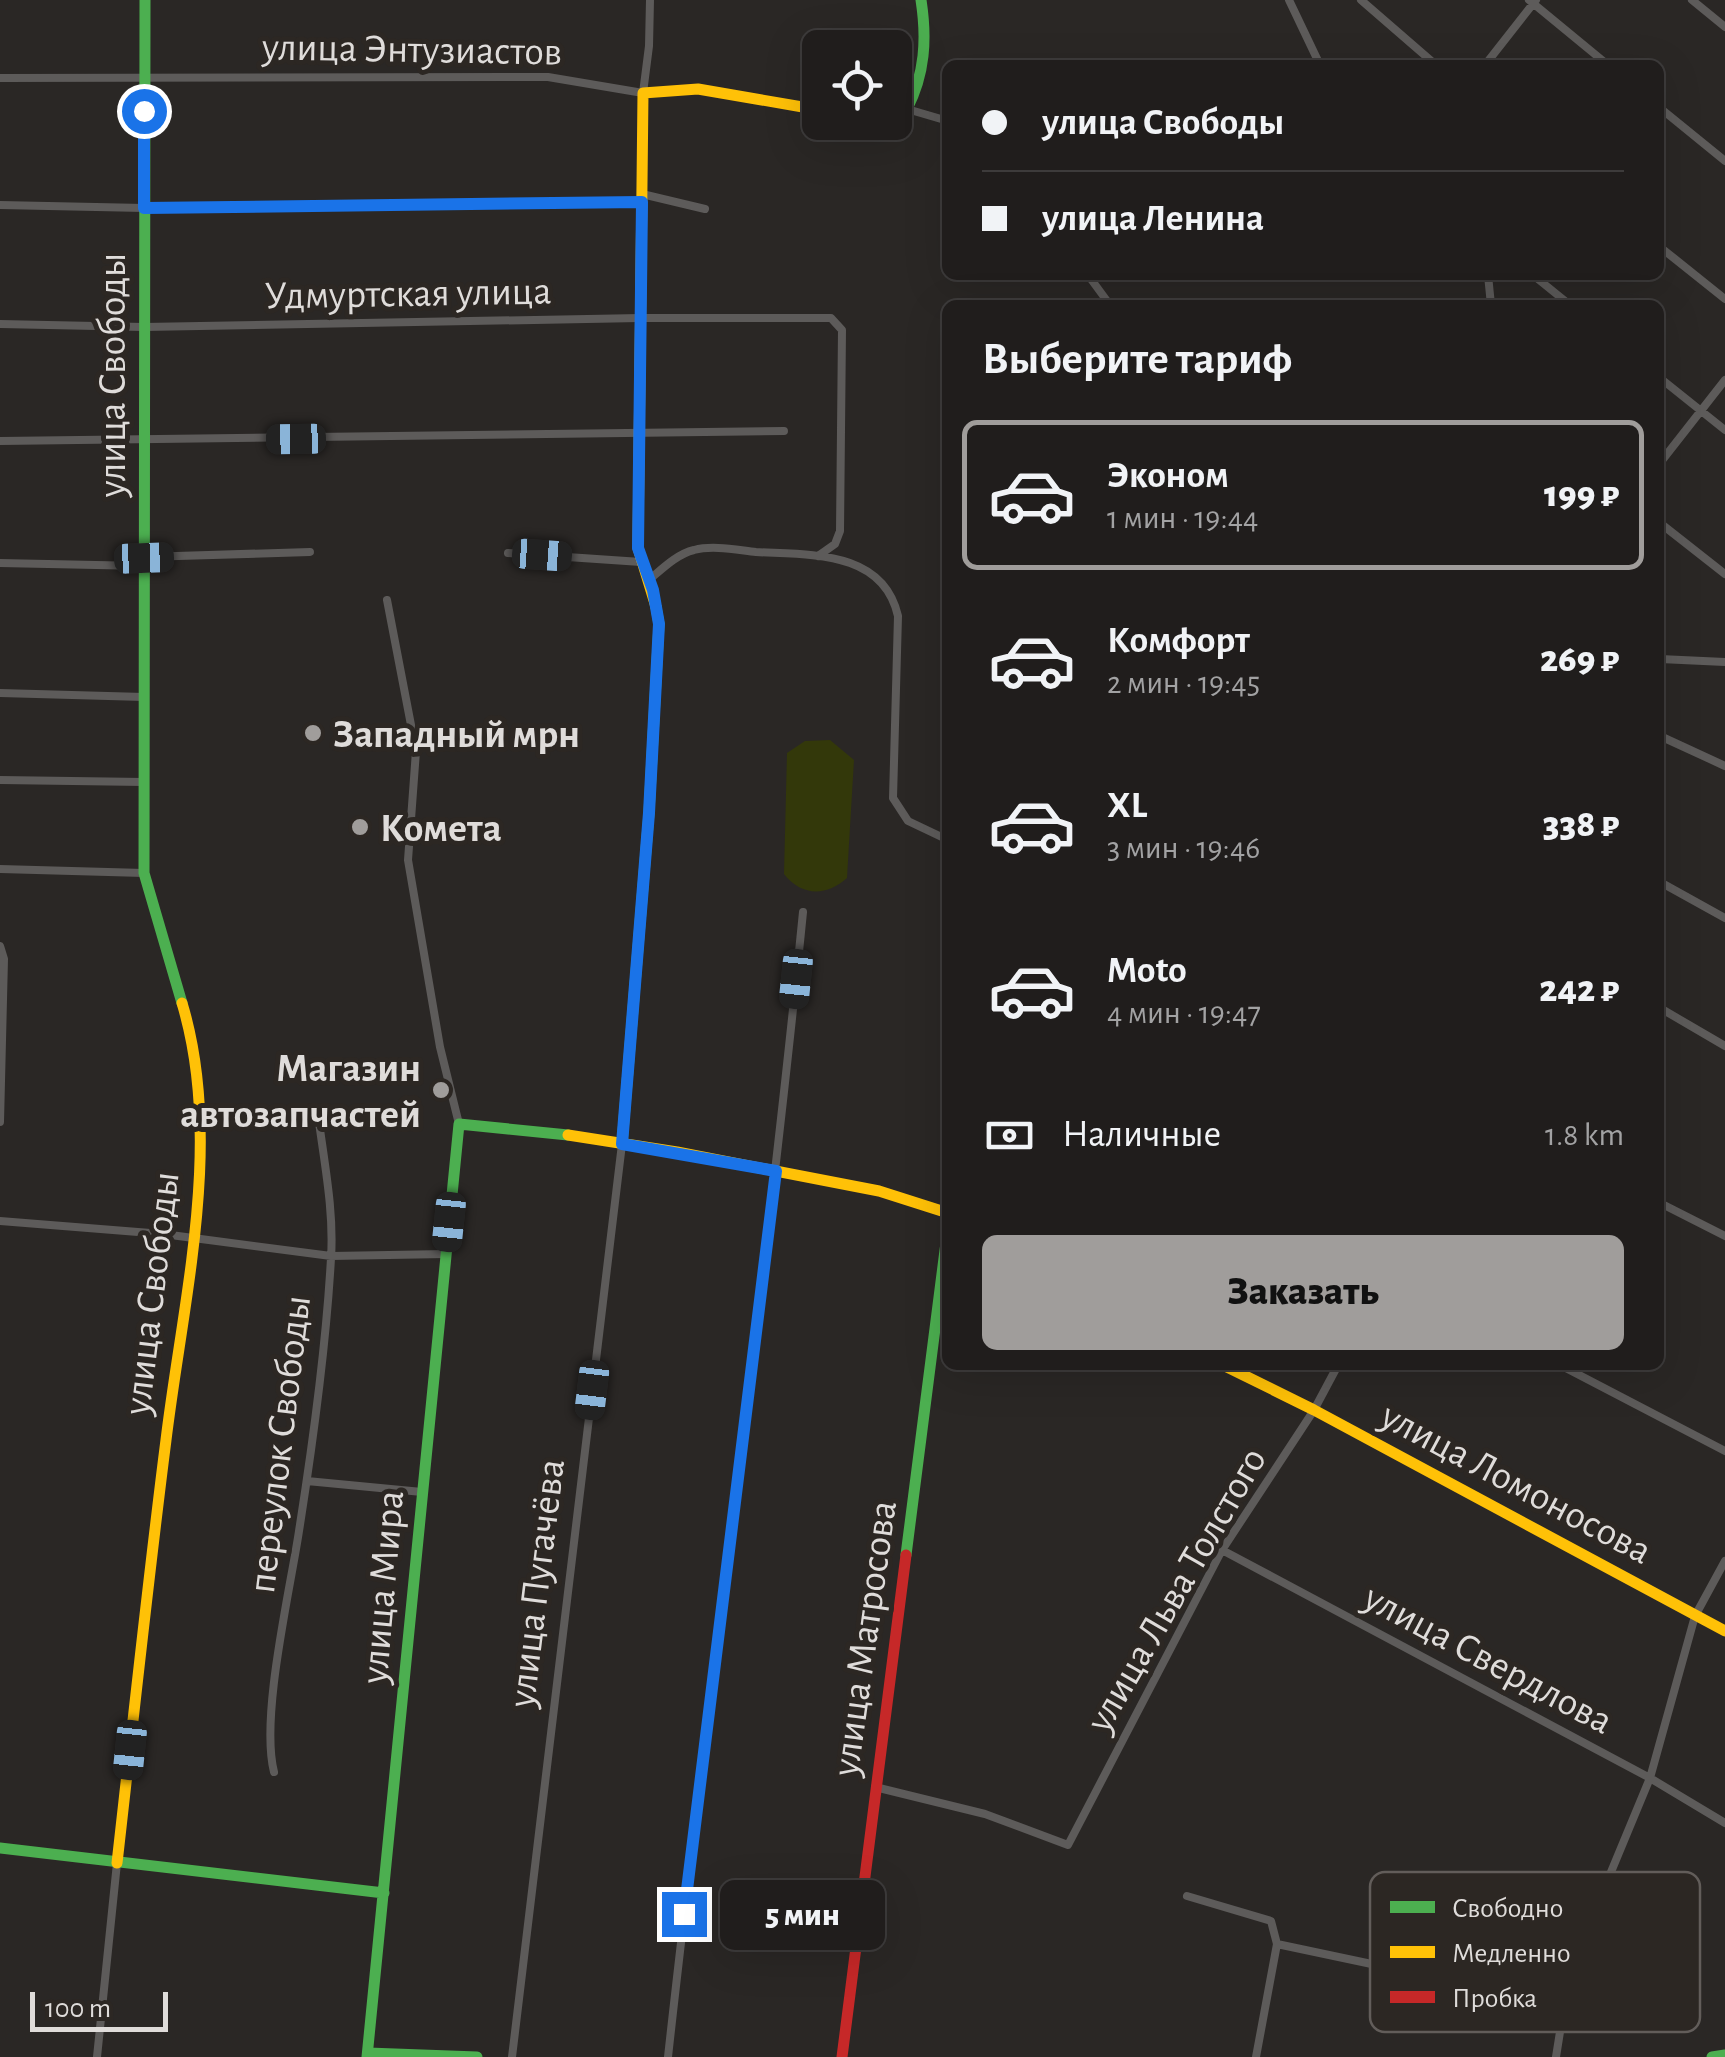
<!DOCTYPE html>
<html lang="ru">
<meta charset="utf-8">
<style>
:root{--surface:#201d1c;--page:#2d2a29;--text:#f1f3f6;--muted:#a2a2a3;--line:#3d3b3b;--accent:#a09d9b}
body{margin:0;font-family:"Alegreya Sans",sans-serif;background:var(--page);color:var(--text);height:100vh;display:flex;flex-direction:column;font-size:38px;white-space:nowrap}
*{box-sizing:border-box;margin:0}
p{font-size:32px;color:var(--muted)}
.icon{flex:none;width:55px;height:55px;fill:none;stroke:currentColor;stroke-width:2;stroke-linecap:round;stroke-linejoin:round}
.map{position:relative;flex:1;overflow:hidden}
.sheet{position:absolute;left:942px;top:300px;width:722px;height:1070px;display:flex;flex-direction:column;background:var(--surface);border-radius:15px;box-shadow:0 10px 40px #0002,0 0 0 2px var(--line)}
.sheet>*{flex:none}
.banner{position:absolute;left:942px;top:60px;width:722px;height:220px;border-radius:15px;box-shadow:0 10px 40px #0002,0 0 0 2px var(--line);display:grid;align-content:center;height:220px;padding:0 40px;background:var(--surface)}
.tools{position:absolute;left:802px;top:30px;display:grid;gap:20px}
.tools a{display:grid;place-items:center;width:110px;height:110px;border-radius:15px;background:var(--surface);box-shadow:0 10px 40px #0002,0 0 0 2px var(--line);font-size:50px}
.scale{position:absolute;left:30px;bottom:25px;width:138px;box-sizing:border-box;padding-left:10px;border:5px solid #dfdcda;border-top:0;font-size:28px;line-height:35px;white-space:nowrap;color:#dfdcda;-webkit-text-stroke:8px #2c2723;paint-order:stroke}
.end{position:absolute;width:45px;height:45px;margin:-22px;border:12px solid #1a73e8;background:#fff;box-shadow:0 0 0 5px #fff}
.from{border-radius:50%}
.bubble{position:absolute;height:70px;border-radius:15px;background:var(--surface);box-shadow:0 10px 40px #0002,0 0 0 2px var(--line);font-size:32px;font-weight:800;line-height:70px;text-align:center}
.car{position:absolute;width:30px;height:60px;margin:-30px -15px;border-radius:12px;box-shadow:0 0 8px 2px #0007;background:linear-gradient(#222 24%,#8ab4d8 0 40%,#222 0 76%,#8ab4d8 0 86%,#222 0)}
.banner b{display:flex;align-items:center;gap:35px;height:95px;font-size:38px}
.banner b+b{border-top:2px solid var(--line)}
.banner i{width:25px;height:25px;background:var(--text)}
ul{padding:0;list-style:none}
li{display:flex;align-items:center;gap:30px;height:150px;margin:0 20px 15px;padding:0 20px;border:5px solid transparent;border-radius:15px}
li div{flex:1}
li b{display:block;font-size:38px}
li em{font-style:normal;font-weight:800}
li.current{border-color:var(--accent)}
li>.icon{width:90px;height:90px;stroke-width:1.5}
h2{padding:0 40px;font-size:45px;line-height:120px}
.pay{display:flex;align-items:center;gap:25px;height:110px;padding:0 40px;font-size:38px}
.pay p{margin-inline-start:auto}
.button{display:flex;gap:20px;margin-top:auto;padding:20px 40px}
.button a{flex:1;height:115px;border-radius:15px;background:var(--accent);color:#111;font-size:40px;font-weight:800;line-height:115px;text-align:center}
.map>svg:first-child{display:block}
.park{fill:#33380a}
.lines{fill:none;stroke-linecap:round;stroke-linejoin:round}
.street{stroke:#5d5b5a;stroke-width:8}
.fast{stroke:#4caf50;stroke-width:11}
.slow{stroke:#ffc107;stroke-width:11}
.jam{stroke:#c62828;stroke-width:11}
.route{stroke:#1a73e8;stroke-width:12}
.poi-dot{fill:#a09d9b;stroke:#2c2723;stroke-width:4}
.labels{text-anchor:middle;stroke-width:10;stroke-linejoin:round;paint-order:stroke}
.street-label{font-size:40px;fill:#dfdcda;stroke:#2c2723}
.poi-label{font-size:40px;font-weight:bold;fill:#dfdcda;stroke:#2c2723;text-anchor:start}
.key{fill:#2c2723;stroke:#625d5a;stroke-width:2.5}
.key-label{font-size:28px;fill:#dfdcda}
</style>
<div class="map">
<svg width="1725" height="2057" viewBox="0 0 1725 2057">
<rect width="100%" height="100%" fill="#2a2725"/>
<path class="park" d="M830,740L854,760L847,878C827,896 802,897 784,874L787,753L805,741Z"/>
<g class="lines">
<path class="street" d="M1289,0L1320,65
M1361,0L1436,65
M1529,0L1608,65
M1692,0L1725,27
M1485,65L1536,0
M0,78L548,77L643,93L649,46L650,0
M1660,108L1725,161
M907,109L948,121
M642,194L705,209
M0,205L144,208L642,202
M1660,247L1725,299
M1088,275L1110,305
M1488,275L1491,305
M1533,275L1570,305
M0,324L144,327L640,318H831L842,330L840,531L835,544L818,556
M1660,378L1725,430
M0,441L784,431
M1660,463L1725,380
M1660,523L1725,574
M508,553L641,562
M144,557L310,552
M0,563L144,566
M649,580C662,569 677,554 694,550C713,545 737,550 756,552C810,555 883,550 898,616L893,798L908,821L948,840
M387,600L416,751L408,860L440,1047L459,1124
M1660,659L1725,662
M0,693L144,697
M1660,736L1725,766
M0,780L144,782
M0,869L144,873
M1660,882L1725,918
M0,946L4,959L0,1122
M1660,1008L1725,1046
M1660,1203L1725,1236
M0,1221L163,1234L331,1256L446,1254
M1560,1365L1725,1451
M307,1481L422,1492
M1222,1550L1650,1778L1725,1823
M274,1772C260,1717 290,1591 299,1531C313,1442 326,1348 331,1258C334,1213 325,1167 319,1122
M875,1787L985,1814L1068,1845L1222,1550L1314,1410L1338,1365
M1187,1896L1271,1921L1277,1944L1256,2057
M1277,1944L1452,1981L1563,2013
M97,2057L117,1863
M512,2057L622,1144
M668,2057C710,1675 765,1295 803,912
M1556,2057L1563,2013L1611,1872L1650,1778L1695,1616L1725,1561"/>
<path class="fast" d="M145,0L144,873L182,1003
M895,112L907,109C925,74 927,39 921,0
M622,1144L649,813L659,624L656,607
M906,1555L948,1227
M0,1848L384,1893
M368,2053L477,2057
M367,2057L459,1124L568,1135
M1712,2057L1725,2055"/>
<path class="slow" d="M656,607L638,548L643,93L698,89L820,110
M568,1135L677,1152L879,1191L948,1213
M1223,1365L1314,1410L1725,1631
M117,1863C133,1722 148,1581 166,1440C183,1299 224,1142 182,1003"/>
<path class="jam" d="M842,2057L906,1555"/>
</g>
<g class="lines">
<path class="route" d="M144,111V208L642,202L638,548L653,590L659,624L649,813L622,1144L776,1171L684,1914"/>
</g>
<g class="poi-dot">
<circle cx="313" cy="733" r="10"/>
<circle cx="360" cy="827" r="10"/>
<circle cx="441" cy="1090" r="10"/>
</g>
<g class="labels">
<g class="street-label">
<text transform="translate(412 48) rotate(1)" y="14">улица Энтузиастов</text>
<text transform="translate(408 292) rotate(-1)" y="14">Удмуртская улица</text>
<text transform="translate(111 375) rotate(-90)" y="14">улица Свободы</text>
<text transform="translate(150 1293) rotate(-83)" y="14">улица Свободы</text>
<text transform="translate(278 1444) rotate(-83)" y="14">переулок Свободы</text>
<text transform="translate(1517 1482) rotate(28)" y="14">улица Ломоносова</text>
<text transform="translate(535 1583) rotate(-83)" y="14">улица Пугачёва</text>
<text transform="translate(381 1587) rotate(-85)" y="14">улица Мира</text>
<text transform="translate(1175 1589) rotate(-60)" y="14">улица Льва Толстого</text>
<text transform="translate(863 1638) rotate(-82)" y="14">улица Матросова</text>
<text transform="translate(1489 1658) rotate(28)" y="14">улица Свердлова</text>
</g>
<g class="poi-label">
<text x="333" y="747">Западный мрн</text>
<text x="380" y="841">Комета</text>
<text x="421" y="1081" text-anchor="end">Магазин<tspan x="421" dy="46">автозапчастей</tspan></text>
</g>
</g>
<rect x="1370" y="1872" width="330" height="160" rx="15" class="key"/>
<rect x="1390" y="1901" width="45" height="12" fill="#4caf50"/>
<rect x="1390" y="1946" width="45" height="12" fill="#ffc107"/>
<rect x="1390" y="1991" width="45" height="12" fill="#c62828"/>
<g class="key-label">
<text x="1452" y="1917">Свободно</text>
<text x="1452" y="1962">Медленно</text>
<text x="1452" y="2007">Пробка</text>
</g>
</svg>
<div class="tools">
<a><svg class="icon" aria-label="locate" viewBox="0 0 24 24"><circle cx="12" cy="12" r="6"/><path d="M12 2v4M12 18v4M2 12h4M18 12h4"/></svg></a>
</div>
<div class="scale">100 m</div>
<i class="end from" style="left:144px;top:111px"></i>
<i class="end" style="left:684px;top:1914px"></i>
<div class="bubble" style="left:720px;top:1880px;width:165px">5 мин</div>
<i class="car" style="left:296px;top:439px;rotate:269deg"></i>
<i class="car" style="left:542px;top:555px;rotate:94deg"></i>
<i class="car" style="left:144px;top:558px;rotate:88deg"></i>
<i class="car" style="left:796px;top:979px;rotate:186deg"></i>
<i class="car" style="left:449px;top:1222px;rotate:186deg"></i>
<i class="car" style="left:592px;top:1390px;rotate:187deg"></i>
<i class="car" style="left:130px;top:1750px;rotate:186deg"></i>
<div class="banner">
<b><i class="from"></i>улица Свободы</b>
<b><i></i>улица Ленина</b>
</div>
<section class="sheet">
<h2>Выберите тариф</h2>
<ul>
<li class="current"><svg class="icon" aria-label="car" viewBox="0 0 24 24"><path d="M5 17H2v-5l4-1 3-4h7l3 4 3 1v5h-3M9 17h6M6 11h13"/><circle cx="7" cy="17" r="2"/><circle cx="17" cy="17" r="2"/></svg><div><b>Эконом</b><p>1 мин · 19:44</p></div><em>199 ₽</em></li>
<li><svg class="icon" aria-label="car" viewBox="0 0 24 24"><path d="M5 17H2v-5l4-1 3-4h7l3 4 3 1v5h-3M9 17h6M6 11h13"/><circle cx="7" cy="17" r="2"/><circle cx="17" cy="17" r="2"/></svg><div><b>Комфорт</b><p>2 мин · 19:45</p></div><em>269 ₽</em></li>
<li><svg class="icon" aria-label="car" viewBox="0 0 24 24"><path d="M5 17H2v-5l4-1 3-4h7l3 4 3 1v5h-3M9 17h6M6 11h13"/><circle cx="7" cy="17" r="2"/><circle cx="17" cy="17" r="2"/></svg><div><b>XL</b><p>3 мин · 19:46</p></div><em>338 ₽</em></li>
<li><svg class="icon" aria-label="car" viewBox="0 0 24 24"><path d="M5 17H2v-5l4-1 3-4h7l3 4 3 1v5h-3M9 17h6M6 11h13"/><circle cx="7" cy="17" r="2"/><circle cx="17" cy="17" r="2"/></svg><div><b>Moto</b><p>4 мин · 19:47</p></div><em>242 ₽</em></li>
</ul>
<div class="pay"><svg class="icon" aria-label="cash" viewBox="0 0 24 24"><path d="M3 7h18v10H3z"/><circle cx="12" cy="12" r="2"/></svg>Наличные<p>1.8 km</p></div>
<div class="button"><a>Заказать</a></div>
</section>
</div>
